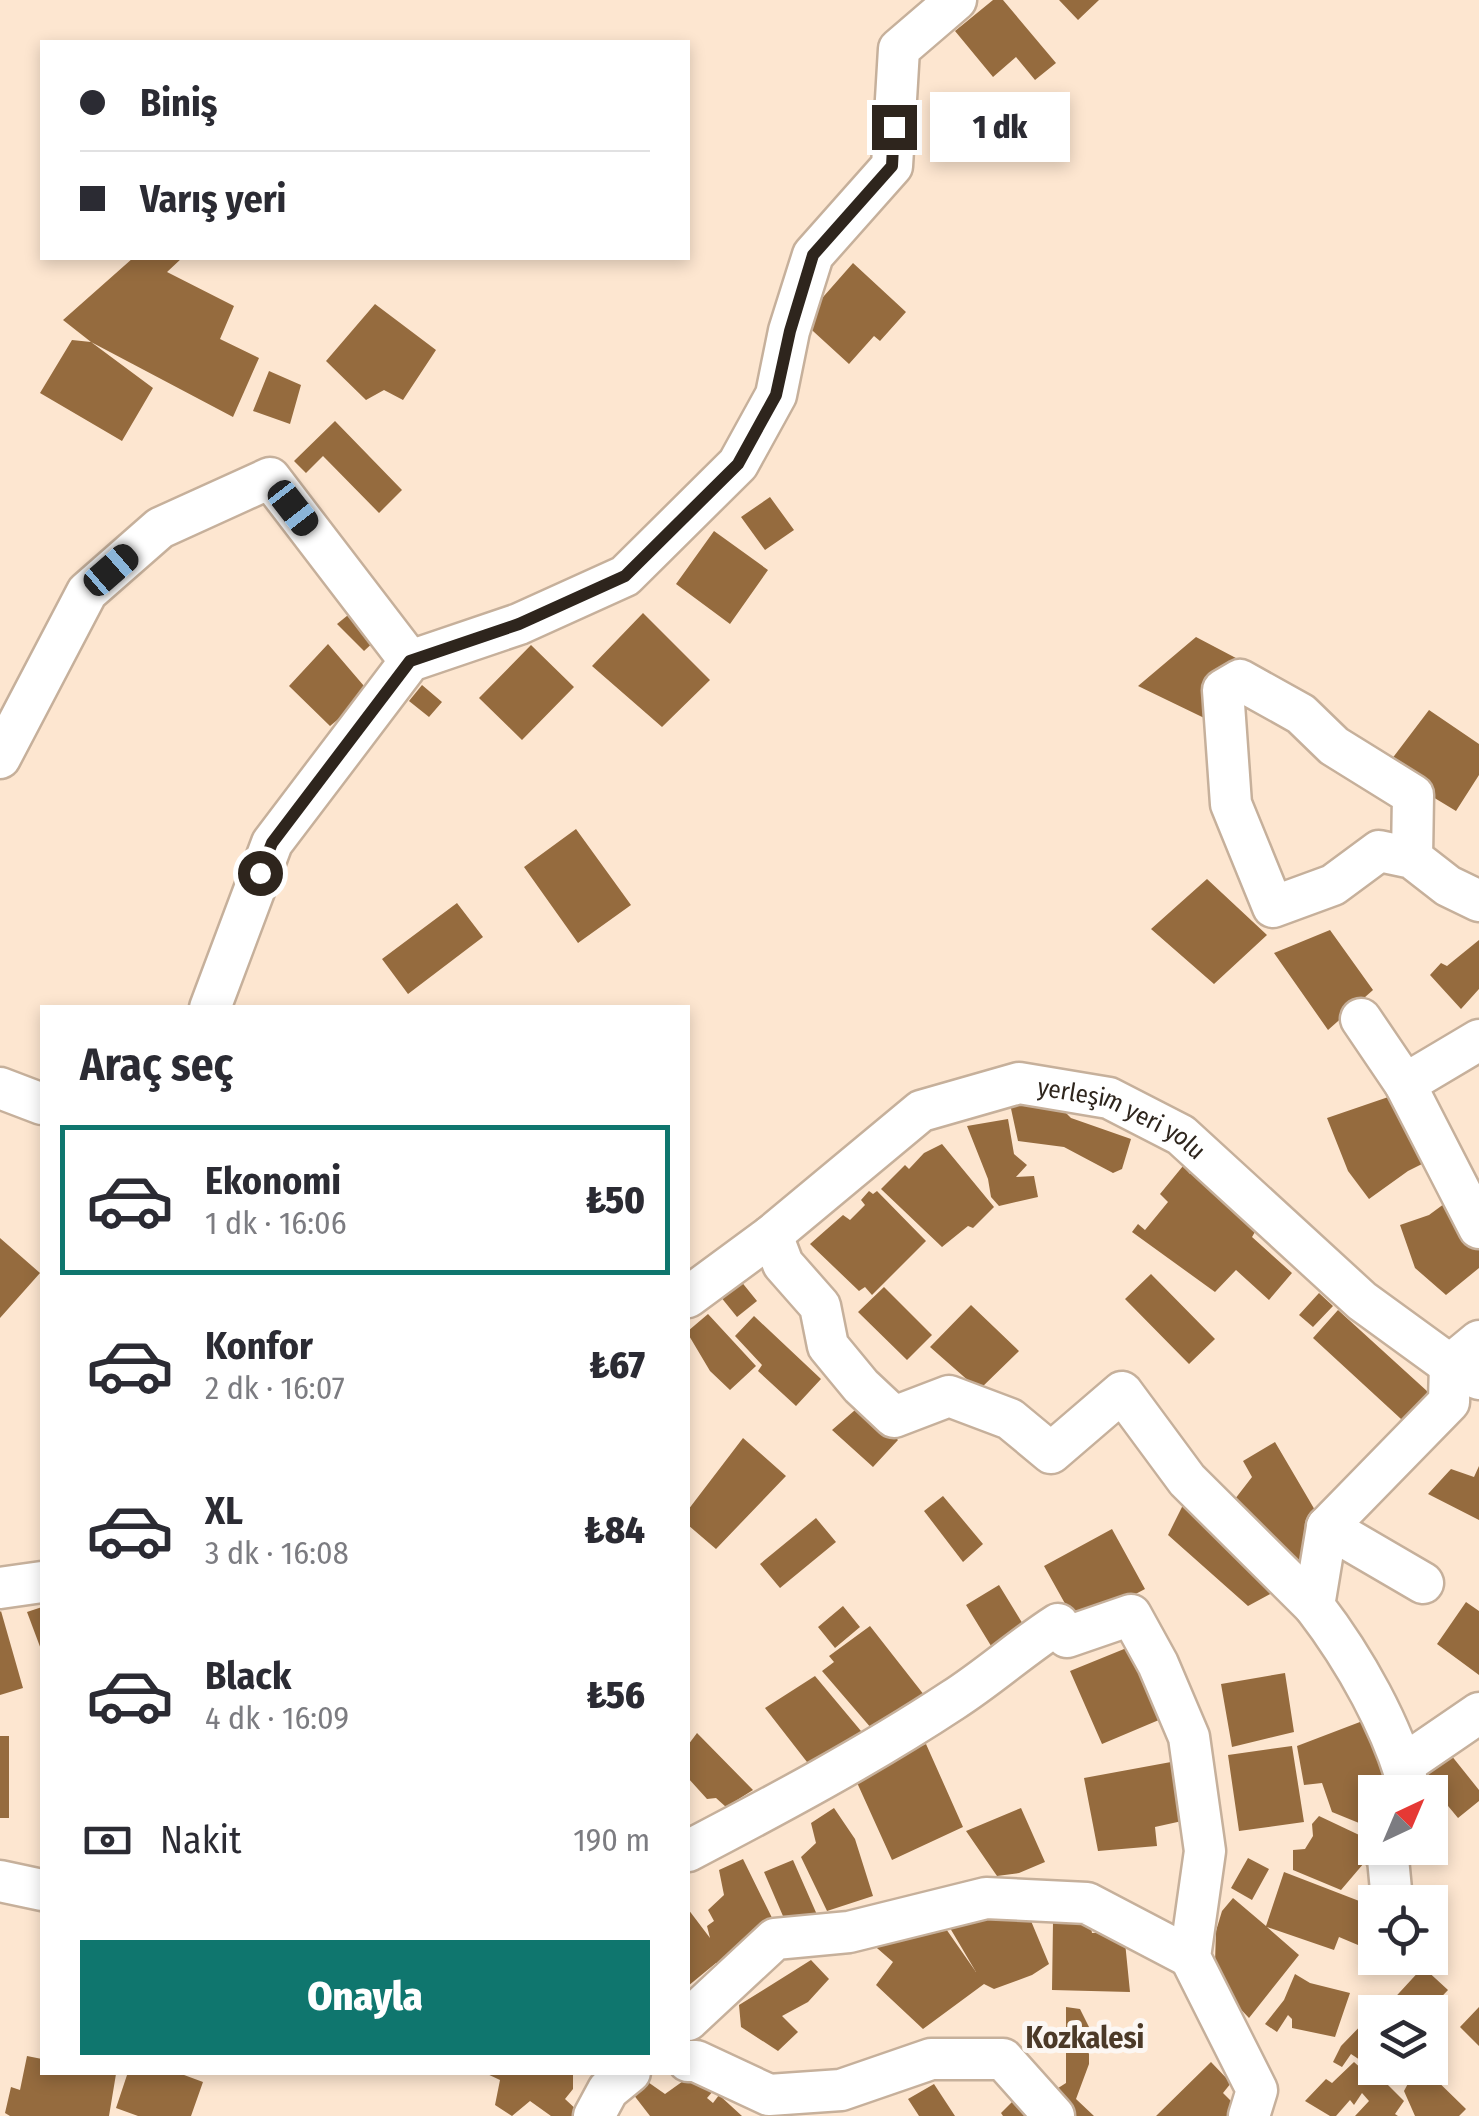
<!DOCTYPE html>
<html lang="tr">
<meta charset="utf-8">
<style>
:root{--surface:#fff;--page:#f2f2f3;--text:#2b2b33;--muted:#7c7c81;--line:#e1e1e2;--accent:#0f766e}
body{margin:0;font-family:"Fira Sans Condensed",sans-serif;background:var(--page);color:var(--text);height:100vh;display:flex;flex-direction:column;font-size:38px;white-space:nowrap}
*{box-sizing:border-box;margin:0}
p{font-size:32px;color:var(--muted)}
.icon{flex:none;width:55px;height:55px;fill:none;stroke:currentColor;stroke-width:2;stroke-linecap:round;stroke-linejoin:round}
.map{position:relative;flex:1;overflow:hidden}
.sheet{position:absolute;left:40px;top:1005px;width:650px;height:1070px;display:flex;flex-direction:column;background:var(--surface);border-radius:0px;box-shadow:0 5px 15px #0003}
.sheet>*{flex:none}
.top-card{position:absolute;left:40px;top:40px;width:650px;height:220px;border-radius:0px;box-shadow:0 5px 15px #0003;display:grid;align-content:center;height:220px;padding:0 40px;background:var(--surface)}
.needle{width:65px;rotate:44deg}
.tools{position:absolute;left:1358px;top:1775px;display:grid;gap:20px}
.tools a{display:grid;place-items:center;width:90px;height:90px;border-radius:0px;background:var(--surface);box-shadow:0 5px 15px #0003;font-size:50px}
.end{position:absolute;width:45px;height:45px;margin:-22px;border:12px solid #2e251d;background:#fff;box-shadow:0 0 0 5px #fff}
.from{border-radius:50%}
.bubble{position:absolute;height:70px;border-radius:0px;background:var(--surface);box-shadow:0 5px 15px #0003;font-size:32px;font-weight:800;line-height:70px;text-align:center}
.car{position:absolute;width:30px;height:60px;margin:-30px -15px;border-radius:12px;box-shadow:0 0 8px 2px #0007;background:linear-gradient(#222 24%,#8ab4d8 0 40%,#222 0 76%,#8ab4d8 0 86%,#222 0)}
.top-card b{display:flex;align-items:center;gap:35px;height:95px;font-size:38px}
.top-card b+b{border-top:2px solid var(--line)}
.top-card i{width:25px;height:25px;background:var(--text)}
ul{padding:0;list-style:none}
li{display:flex;align-items:center;gap:30px;height:150px;margin:0 20px 15px;padding:0 20px;border:5px solid transparent;border-radius:0px}
li div{flex:1}
li b{display:block;font-size:38px}
li em{font-style:normal;font-weight:800}
li.on{border-color:var(--accent)}
li>.icon{width:90px;height:90px;stroke-width:1.5}
h2{padding:0 40px;font-size:45px;line-height:120px}
.pay{display:flex;align-items:center;gap:25px;height:110px;padding:0 40px;font-size:38px}
.pay p{margin-inline-start:auto}
.button{display:flex;gap:20px;margin-top:auto;padding:20px 40px}
.button a{flex:1;height:115px;border-radius:0px;background:var(--accent);color:#fff;font-size:40px;font-weight:800;line-height:115px;text-align:center}
.map>svg:first-child{display:block}
.building{fill:#956b3e}
.lines{fill:none;stroke-linecap:round;stroke-linejoin:round}
.minor-casing{stroke:#c6b09b;stroke-width:45}
.minor{stroke:#fff;stroke-width:40}
.route{stroke:#2e251d;stroke-width:12}
.labels{text-anchor:middle;stroke-width:10;stroke-linejoin:round;paint-order:stroke}
.street-label{font-size:25px;fill:#2e251d;stroke:#fcf7f3}
.quarter-label{font-size:30px;font-weight:bold;fill:#4c3a28;stroke:#fcf7f3}
</style>
<div class="map">
<svg width="1479" height="2116" viewBox="0 0 1479 2116">
<rect width="100%" height="100%" fill="#fde6d0"/>
<path class="building" d="M993,0H1003L1056,63L1035,80L1016,57L993,77L955,31Z
M1059,0H1099L1078,20Z
M133,258H182L167,272L234,306L220,339L259,358L233,417L91,342L63,320Z
M853,263L906,312L880,341L874,336L849,364L802,321Z
M375,304L436,350L403,400L384,390L366,400L326,361Z
M72,340L91,342L153,388L122,441L40,393Z
M269,371L301,385L290,424L253,411Z
M335,421L402,490L379,513L323,456L306,473L294,461Z
M770,497L794,530L765,550L741,517Z
M714,531L768,570L730,624L676,584Z
M353,611L378,638L364,651L337,624Z
M643,613L710,680L662,727L592,666Z
M1196,637L1253,667L1227,729L1138,686Z
M328,644L370,693L330,726L289,686Z
M531,645L574,687L522,740L479,698Z
M422,685L442,702L429,717L409,701Z
M1429,710L1479,744V775L1456,811L1385,768Z
M576,829L631,905L578,943L524,867Z
M1207,879L1267,935L1214,984L1151,929Z
M457,903L483,937L408,994L382,959Z
M1330,930L1373,990L1328,1030L1274,953Z
M1479,940V989L1461,1009L1430,975L1441,963L1447,966Z
M1400,1093L1434,1158L1408,1171L1369,1199L1348,1171L1327,1118Z
M1010,1104L1063,1110L1071,1118L1131,1139L1122,1169L1113,1173L1064,1147L1018,1141Z
M1008,1119L1014,1154L1027,1165L1016,1177L1034,1176L1038,1197L999,1206L991,1197L988,1179L967,1126Z
M942,1144L994,1207L973,1228L968,1226L942,1247L881,1189L905,1165L909,1169L924,1153Z
M1183,1166L1190,1174L1194,1169L1259,1225L1252,1237L1292,1273L1269,1300L1236,1270L1215,1292L1132,1232L1138,1224L1145,1230L1168,1202L1160,1194Z
M869,1191L873,1194L877,1191L926,1241L872,1295L865,1287L859,1291L810,1244L843,1215L850,1220L865,1205L861,1200Z
M1448,1201L1479,1246V1268L1446,1295L1415,1268L1400,1225L1429,1215Z
M0,1238L40,1273L0,1318Z
M1151,1274L1215,1339L1189,1364L1125,1299Z
M740,1280L757,1301L737,1317L720,1296Z
M884,1287L932,1335L907,1360L858,1312Z
M1319,1293L1333,1306L1313,1327L1299,1315Z
M971,1305L1019,1351L979,1390L930,1347Z
M1338,1310L1439,1402L1413,1430L1313,1338Z
M708,1314L756,1366L730,1390L710,1371L688,1334V1331Z
M754,1316L821,1379L796,1406L758,1371L762,1365L735,1336Z
M862,1404L898,1440L873,1467L832,1430Z
M743,1438L786,1476L716,1549L688,1525V1510Z
M1275,1442L1319,1517L1298,1578L1228,1508L1252,1477L1243,1461Z
M1479,1466V1520L1428,1494L1451,1469L1474,1477Z
M943,1496L983,1544L963,1562L924,1511Z
M1186,1499L1283,1587L1248,1606L1168,1535Z
M816,1518L836,1542L780,1588L760,1564Z
M1112,1529L1145,1589L1077,1625L1044,1566Z
M999,1585L1029,1634L996,1654L966,1605Z
M1466,1602L1479,1611V1675L1437,1644Z
M843,1606L860,1627L835,1648L818,1627Z
M42,1607V1652L27,1612Z
M1,1611L23,1688L0,1695V1612Z
M870,1626L928,1700L878,1736L822,1671L834,1662L829,1656Z
M1129,1647L1166,1717L1102,1744L1070,1671Z
M1285,1673L1294,1732L1232,1747L1221,1684Z
M815,1676L866,1737L814,1771L765,1708Z
M1373,1717L1399,1792H1375V1816L1359,1823L1332,1812L1322,1783L1304,1785L1297,1746Z
M697,1733L753,1790L726,1807L716,1798L707,1799L688,1778V1745Z
M0,1736H9V1818H0Z
M926,1744L963,1827L892,1860L854,1776Z
M1292,1746L1304,1822L1239,1831L1228,1755Z
M1451,1755L1479,1790V1801L1458,1818L1424,1777Z
M1171,1762L1182,1821L1155,1827L1157,1846L1098,1851L1084,1778Z
M834,1808L855,1839L873,1896L827,1911L801,1857L816,1843L811,1823Z
M1021,1808L1045,1862L1019,1873L997,1876L966,1831Z
M1319,1816L1374,1842L1373,1861L1367,1867L1364,1863L1341,1890L1293,1870V1850L1305,1849L1313,1836L1312,1824Z
M1248,1858L1269,1869L1252,1900L1231,1888Z
M743,1859L776,1926L718,1970L716,1963L688,1986V1909L710,1938L707,1926L714,1921L708,1910L724,1895L719,1870Z
M793,1860L818,1917L789,1930L764,1872Z
M1284,1872L1367,1904L1358,1945L1339,1937L1334,1950L1267,1927L1299,1955L1249,2018L1231,1999L1215,1963L1216,1931L1222,1911L1233,1898L1266,1926Z
M1026,1909L1049,1964L1032,1975L994,1989L984,1984L923,2029L876,1985L893,1962L870,1942L944,1926L976,1972L950,1928Z
M1053,1922H1090L1092,1933L1124,1932L1130,1992L1052,1990Z
M1374,1933L1375,1958H1416L1413,1967L1366,1963Z
M811,1960L829,1979L808,2002L782,2016L798,2032L778,2051L741,2027L739,2005Z
M1423,1967L1448,1990L1427,2012H1395L1388,2005Z
M1295,1974L1310,1983L1350,1993L1335,2037L1292,2028V2019L1288,2015L1277,2032L1265,2024L1284,2000Z
M1066,2007L1080,2009L1089,2027V2064L1076,2099L1094,2116H1066L1044,2097L1066,2083Z
M1479,2007V2046L1460,2027Z
M1371,2015L1375,2019V2067L1372,2068L1351,2054L1342,2067L1333,2062L1341,2046Z
M27,2056L42,2059V2072L116,2074L109,2116H10L5,2113L11,2087L20,2090Z
M1211,2062L1231,2083L1223,2093L1244,2114L1242,2116H1156Z
M1354,2062L1373,2079L1377,2074L1404,2101L1395,2114L1398,2116H1355L1369,2101L1362,2093L1354,2105L1350,2100L1336,2116H1330L1305,2101L1326,2079L1332,2083Z
M1384,2068H1424L1466,2109L1459,2116H1415L1404,2091L1413,2074L1400,2079Z
M128,2072H176L203,2082L191,2116H138L116,2108Z
M483,2072H573V2089L565,2099L579,2112L576,2116H551L530,2101L512,2116L495,2105L500,2080Z
M693,2074L714,2090L707,2098L713,2103L719,2095L742,2116H650L633,2094L645,2080L665,2094Z
M934,2084L955,2116H919L908,2099Z
M1022,2092L1043,2116H1003L1001,2113Z"/>
<g class="lines">
<g class="minor-casing">
<g id="minor">
<path d="M0,758L87,592L160,528L270,478L410,661"/>
<path d="M1412,858L1379,851L1333,885L1273,907L1231,804L1223,690L1240,680L1301,714L1334,746L1413,795L1412,858L1448,886L1479,901"/>
<path d="M210,1008L272,843L410,661L519,624L625,576L738,464L776,395L789,331L813,255L892,166L899,49L956,0"/>
<path d="M1361,1019L1405,1084L1479,1228"/>
<path d="M1405,1084L1479,1040"/>
<path d="M0,1088L42,1104"/>
<path d="M772,1235L783,1264L820,1306L828,1346L861,1386L894,1417L949,1396L1010,1419L1051,1453L1122,1392L1187,1480L1314,1606"/>
<path id="s1" d="M688,1297L772,1235L921,1111L1019,1083L1109,1098L1181,1135L1362,1301L1450,1365L1479,1379"/>
<path d="M1327,1527L1423,1583"/>
<path d="M0,1588L42,1582"/>
<path d="M1403,1765L1479,1713"/>
<path d="M1410,1792C1394,1728 1354,1658 1314,1606L1327,1527L1449,1402L1450,1365L1479,1341"/>
<path d="M1387,1848L1391,1890"/>
<path d="M688,1851C778,1804 868,1756 953,1700C989,1677 1022,1647 1058,1624L1067,1637L1131,1615L1158,1664L1189,1737L1205,1851L1190,1957L1257,2090L1249,2116"/>
<path d="M0,1881L42,1890"/>
<path d="M688,2020L775,1939L849,1932L986,1898L1087,1903L1190,1957"/>
<path d="M688,2061H696L769,2095L841,2090L931,2059H1003L1054,2116"/>
<path d="M594,2116L608,2090L630,2072"/>
</g>
</g>
<use href="#minor" class="minor"/>
</g>
<g class="lines">
<path class="route" d="M260,873L272,843L410,661L519,624L625,576L738,464L776,395L790,331L813,255L892,166L894,127"/>
</g>
<g class="labels">
<g class="street-label">
<text dy="9" stroke="none"><textPath href="#s1" startOffset="510">yerleşim yeri yolu</textPath></text>
</g>
<g class="quarter-label">
<text x="1085" y="2048">Kozkalesi</text>
</g>
</g>
</svg>
<div class="tools">
<a><svg class="needle" viewBox="-14 -14 28 28"><path d="M0-13l5 13h-10z" fill="#e53935"/><path d="M0 13l5-13h-10z" fill="#7c7c81"/></svg></a>
<a><svg class="icon" aria-label="locate" viewBox="0 0 24 24"><circle cx="12" cy="12" r="6"/><path d="M12 2v4M12 18v4M2 12h4M18 12h4"/></svg></a>
<a><svg class="icon" aria-label="layers" viewBox="0 0 24 24"><path d="M12 4l9 5-9 5-9-5zM3 14l9 5 9-5"/></svg></a>
</div>
<i class="end from" style="left:260px;top:873px"></i>
<i class="end" style="left:894px;top:127px"></i>
<div class="bubble" style="left:930px;top:92px;width:140px">1 dk</div>
<i class="car" style="left:293px;top:508px;rotate:142deg"></i>
<i class="car" style="left:111px;top:570px;rotate:49deg"></i>
<div class="top-card">
<b><i class="from"></i>Biniş</b>
<b><i></i>Varış yeri</b>
</div>
<section class="sheet">
<h2>Araç seç</h2>
<ul>
<li class="on"><svg class="icon" aria-label="car" viewBox="0 0 24 24"><path d="M5 17H2v-5l4-1 3-4h7l3 4 3 1v5h-3M9 17h6M6 11h13"/><circle cx="7" cy="17" r="2"/><circle cx="17" cy="17" r="2"/></svg><div><b>Ekonomi</b><p>1 dk · 16:06</p></div><em>₺50</em></li>
<li><svg class="icon" aria-label="car" viewBox="0 0 24 24"><path d="M5 17H2v-5l4-1 3-4h7l3 4 3 1v5h-3M9 17h6M6 11h13"/><circle cx="7" cy="17" r="2"/><circle cx="17" cy="17" r="2"/></svg><div><b>Konfor</b><p>2 dk · 16:07</p></div><em>₺67</em></li>
<li><svg class="icon" aria-label="car" viewBox="0 0 24 24"><path d="M5 17H2v-5l4-1 3-4h7l3 4 3 1v5h-3M9 17h6M6 11h13"/><circle cx="7" cy="17" r="2"/><circle cx="17" cy="17" r="2"/></svg><div><b>XL</b><p>3 dk · 16:08</p></div><em>₺84</em></li>
<li><svg class="icon" aria-label="car" viewBox="0 0 24 24"><path d="M5 17H2v-5l4-1 3-4h7l3 4 3 1v5h-3M9 17h6M6 11h13"/><circle cx="7" cy="17" r="2"/><circle cx="17" cy="17" r="2"/></svg><div><b>Black</b><p>4 dk · 16:09</p></div><em>₺56</em></li>
</ul>
<div class="pay"><svg class="icon" aria-label="cash" viewBox="0 0 24 24"><path d="M3 7h18v10H3z"/><circle cx="12" cy="12" r="2"/></svg>Nakit<p>190 m</p></div>
<div class="button"><a>Onayla</a></div>
</section>
</div>
